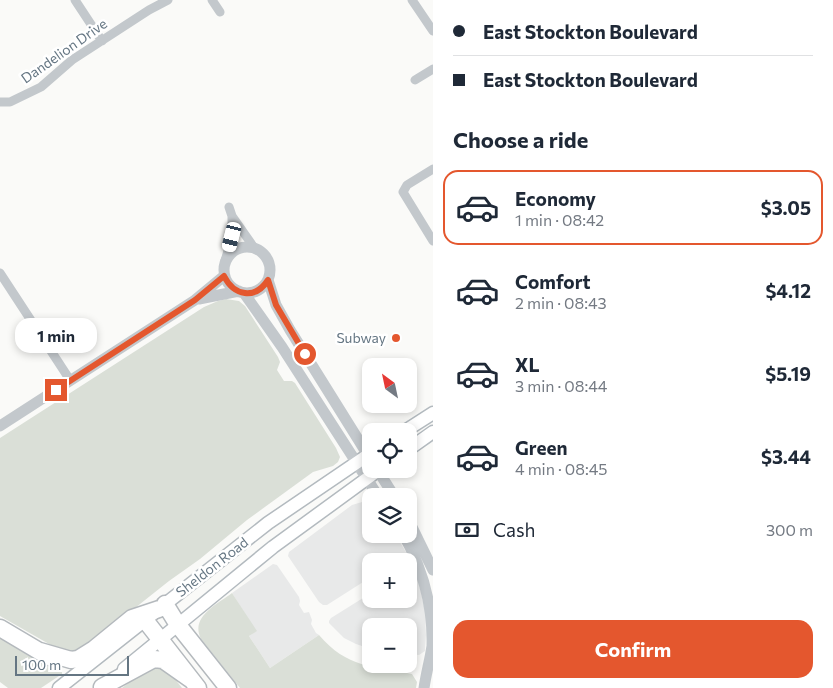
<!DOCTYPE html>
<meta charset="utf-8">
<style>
:root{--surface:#fff;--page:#f2f2f3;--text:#1f2937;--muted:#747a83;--line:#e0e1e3;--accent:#e4572e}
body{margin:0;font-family:Commissioner,sans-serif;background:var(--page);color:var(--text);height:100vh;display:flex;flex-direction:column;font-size:19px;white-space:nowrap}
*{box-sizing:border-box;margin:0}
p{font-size:16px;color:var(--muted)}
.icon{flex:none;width:28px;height:28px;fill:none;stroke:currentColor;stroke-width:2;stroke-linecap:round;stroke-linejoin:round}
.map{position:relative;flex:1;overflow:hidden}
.panel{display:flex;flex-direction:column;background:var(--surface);width:400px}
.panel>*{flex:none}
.hud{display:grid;align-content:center;height:110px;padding:0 20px;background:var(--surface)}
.needle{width:32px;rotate:327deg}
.fabs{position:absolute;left:362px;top:358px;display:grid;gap:10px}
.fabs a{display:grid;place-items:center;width:55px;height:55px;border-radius:10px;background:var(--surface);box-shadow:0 2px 8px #0003;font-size:25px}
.scale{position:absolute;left:15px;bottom:12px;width:114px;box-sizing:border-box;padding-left:5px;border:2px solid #657683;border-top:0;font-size:14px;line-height:18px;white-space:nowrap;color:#657683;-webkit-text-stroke:4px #fff;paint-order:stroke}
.end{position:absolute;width:22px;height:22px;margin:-11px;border:6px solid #e4572e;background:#fff;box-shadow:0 0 0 2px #fff}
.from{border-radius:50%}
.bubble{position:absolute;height:35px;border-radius:15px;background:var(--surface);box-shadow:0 2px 8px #0003;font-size:16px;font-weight:700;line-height:35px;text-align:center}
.car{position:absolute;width:15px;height:30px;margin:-15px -8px;border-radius:6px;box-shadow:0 0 4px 1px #0007;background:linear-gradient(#fff 24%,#345 0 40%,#fff 0 76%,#345 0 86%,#fff 0)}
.hud b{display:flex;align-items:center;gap:18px;height:48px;font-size:19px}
.hud b+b{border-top:1px solid var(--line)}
.hud i{width:12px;height:12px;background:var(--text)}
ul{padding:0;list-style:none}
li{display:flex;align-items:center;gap:15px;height:75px;margin:0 10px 8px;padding:0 10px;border:2px solid transparent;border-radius:15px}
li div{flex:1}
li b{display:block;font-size:19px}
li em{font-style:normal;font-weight:700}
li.on{border-color:var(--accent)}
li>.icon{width:45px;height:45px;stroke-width:1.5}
h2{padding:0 20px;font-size:22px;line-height:60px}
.pay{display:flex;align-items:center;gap:12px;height:55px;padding:0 20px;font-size:19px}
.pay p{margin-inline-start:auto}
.button{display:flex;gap:10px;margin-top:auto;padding:10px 20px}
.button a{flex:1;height:58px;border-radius:15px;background:var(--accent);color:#fff;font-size:20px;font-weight:700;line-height:58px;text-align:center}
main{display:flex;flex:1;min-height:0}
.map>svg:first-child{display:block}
.built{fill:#e8e9e9}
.green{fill:#dadfd7}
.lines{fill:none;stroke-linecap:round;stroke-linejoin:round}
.secondary-casing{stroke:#b3babf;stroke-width:15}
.motorway-casing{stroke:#b4b9bd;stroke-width:19}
.minor{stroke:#c3c8cc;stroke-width:9}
.tertiary{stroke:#c3c8cc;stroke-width:11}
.secondary{stroke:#fff;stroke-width:12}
.motorway{stroke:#fff;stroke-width:16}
.route{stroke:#e4572e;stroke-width:6}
.poi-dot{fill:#e4572e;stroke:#fff;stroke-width:2}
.labels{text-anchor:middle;stroke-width:5;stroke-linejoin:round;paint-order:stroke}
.street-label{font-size:14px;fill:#657683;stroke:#fff}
.poi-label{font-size:14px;fill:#657683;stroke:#fff;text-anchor:end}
</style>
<main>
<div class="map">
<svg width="433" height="688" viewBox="0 0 433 688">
<rect width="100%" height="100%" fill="#fafaf8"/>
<path class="built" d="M362,502L371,504V534H395L409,557L407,559L401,561H371V577L327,605H323L319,602L288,556L289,552L352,505Z
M273,564L277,565L299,597L300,601L299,605L304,613L309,612L312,620L311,624L316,633L319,635L270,668L249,636L256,631L232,593Z
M412,572L417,574L425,611L426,635L425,651L419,655L409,654V626H371V649L356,644L344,638L329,623V621L331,618L371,593V599H409V573Z"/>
<path class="green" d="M226,299L239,301L245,306L278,357L280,362L277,370L284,381H292L295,383L336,448L340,457L338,462L333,466L313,472L247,520L200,559L169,581L77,654L63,652L0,616V438L204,307L218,301Z
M232,593L257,631L249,636L270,668L319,635C347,668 373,666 412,674L417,682L416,688H240L201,639C190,617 216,605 232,593Z
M0,637L62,671V674L41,688H8L0,682Z
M156,665L168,670L182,688H122L147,668Z"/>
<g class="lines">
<g class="secondary-casing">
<path id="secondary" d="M405,431L433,413
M409,449L433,432
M124,669L273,547L380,469
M59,688L268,523L371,453"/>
</g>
<g class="motorway-casing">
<path id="motorway" d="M165,604L178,625L228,688
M145,620L198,688
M0,628L49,657
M40,651L71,660L78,659L94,649L132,618L159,609
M102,687L154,659L163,660L190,679"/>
</g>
<path class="minor" d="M75,0L102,41
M212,0L220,12
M412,0L433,31
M415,80L433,69
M0,102H10L41,87L72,60L149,10L168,0
M433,169L407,185L403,192L433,241
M229,207L232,216L255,249
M225,261L232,237V216
M0,273L70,380"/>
<path class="tertiary" d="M224 270a23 23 0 1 1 46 0a23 23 0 1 1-46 0Z
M268,280L276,305L290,330L371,460
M244,293L282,347L378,496
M199,299L239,291
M0,426L195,300L224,276
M377,469L394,496
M409,521L433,570
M403,534C422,567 433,606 432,646C430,660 426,674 424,688"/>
<use href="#secondary" class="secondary"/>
<use href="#motorway" class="motorway"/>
</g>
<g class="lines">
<path class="route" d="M56,390L195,300L224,276C234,296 255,300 268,280L276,305L305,354"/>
</g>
<circle class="poi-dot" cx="396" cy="338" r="5"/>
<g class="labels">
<g class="street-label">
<text transform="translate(64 51) rotate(-35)" y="5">Dandelion Drive</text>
<text transform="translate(212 567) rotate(-38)" y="5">Sheldon Road</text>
</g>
<g class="poi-label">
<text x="386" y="343">Subway</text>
</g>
</g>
</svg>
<div class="fabs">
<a><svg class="needle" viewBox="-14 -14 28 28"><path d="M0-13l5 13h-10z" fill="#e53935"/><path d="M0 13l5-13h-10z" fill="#747a83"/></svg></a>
<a><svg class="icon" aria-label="locate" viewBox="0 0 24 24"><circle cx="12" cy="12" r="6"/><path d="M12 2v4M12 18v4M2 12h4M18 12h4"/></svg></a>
<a><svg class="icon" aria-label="layers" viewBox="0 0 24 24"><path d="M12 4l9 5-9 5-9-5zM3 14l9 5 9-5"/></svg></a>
<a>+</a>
<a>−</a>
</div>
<div class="scale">100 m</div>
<i class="end from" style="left:305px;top:354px"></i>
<i class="end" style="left:56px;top:390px"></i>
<div class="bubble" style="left:15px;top:318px;width:82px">1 min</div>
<i class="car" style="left:232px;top:237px;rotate:194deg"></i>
</div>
<section class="panel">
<div class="hud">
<b><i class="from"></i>East Stockton Boulevard</b>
<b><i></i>East Stockton Boulevard</b>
</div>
<h2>Choose a ride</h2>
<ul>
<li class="on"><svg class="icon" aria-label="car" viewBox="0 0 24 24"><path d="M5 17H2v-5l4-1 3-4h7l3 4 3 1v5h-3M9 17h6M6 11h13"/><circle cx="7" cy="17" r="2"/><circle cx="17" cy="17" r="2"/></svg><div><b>Economy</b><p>1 min · 08:42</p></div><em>$3.05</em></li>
<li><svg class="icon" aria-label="car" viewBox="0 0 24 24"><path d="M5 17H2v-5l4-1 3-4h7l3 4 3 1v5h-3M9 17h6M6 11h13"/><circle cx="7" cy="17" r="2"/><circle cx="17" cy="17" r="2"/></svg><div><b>Comfort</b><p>2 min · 08:43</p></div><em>$4.12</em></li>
<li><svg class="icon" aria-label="car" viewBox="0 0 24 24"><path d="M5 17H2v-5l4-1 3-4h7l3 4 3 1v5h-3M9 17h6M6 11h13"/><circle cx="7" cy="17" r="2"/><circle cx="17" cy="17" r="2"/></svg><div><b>XL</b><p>3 min · 08:44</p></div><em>$5.19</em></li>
<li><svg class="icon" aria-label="car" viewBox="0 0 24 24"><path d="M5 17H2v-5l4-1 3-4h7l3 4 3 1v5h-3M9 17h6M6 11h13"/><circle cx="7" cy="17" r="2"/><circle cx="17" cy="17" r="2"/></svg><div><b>Green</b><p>4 min · 08:45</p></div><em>$3.44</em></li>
</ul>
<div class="pay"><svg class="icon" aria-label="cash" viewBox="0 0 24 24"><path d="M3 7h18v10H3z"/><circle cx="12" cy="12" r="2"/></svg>Cash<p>300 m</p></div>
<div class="button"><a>Confirm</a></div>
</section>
</main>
